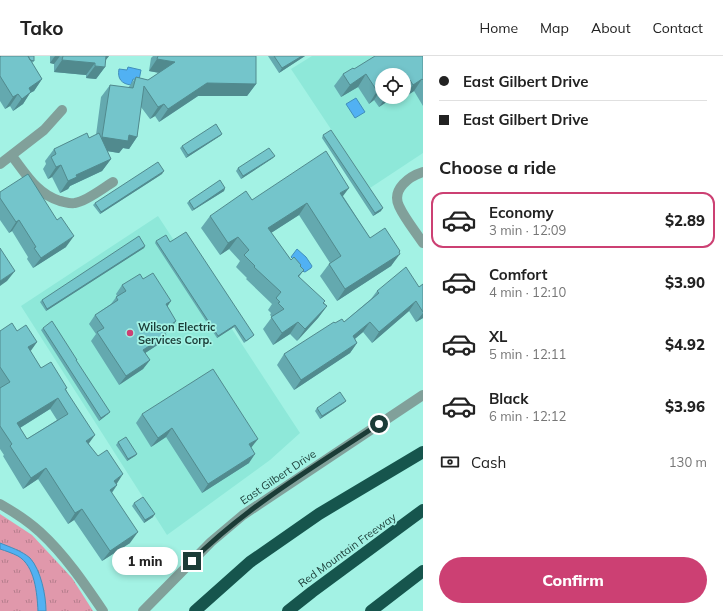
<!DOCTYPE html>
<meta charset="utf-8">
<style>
:root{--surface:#fff;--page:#f6f6f6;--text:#222;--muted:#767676;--line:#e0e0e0;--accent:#cc4073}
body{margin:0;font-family:Mulish,sans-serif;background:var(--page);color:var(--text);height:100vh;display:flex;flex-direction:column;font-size:15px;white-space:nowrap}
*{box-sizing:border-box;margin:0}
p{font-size:13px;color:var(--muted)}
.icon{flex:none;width:22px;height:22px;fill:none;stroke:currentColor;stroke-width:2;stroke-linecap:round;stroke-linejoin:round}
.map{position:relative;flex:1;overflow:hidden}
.details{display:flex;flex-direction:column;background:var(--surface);width:300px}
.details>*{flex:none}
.top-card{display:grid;align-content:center;height:88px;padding:0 16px;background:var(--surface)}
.tools{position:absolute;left:375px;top:12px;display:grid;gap:8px}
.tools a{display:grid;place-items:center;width:36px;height:36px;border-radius:50%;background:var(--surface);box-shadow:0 2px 6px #0003;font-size:20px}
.end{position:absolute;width:18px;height:18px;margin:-9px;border:5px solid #1b3c37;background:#fff;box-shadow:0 0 0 2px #fff}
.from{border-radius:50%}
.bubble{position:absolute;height:28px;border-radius:14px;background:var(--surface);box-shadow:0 2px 6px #0003;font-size:13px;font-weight:800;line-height:28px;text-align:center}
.top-card b{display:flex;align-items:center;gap:14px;height:38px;font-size:15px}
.top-card b+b{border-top:1px solid var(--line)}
.top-card i{width:10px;height:10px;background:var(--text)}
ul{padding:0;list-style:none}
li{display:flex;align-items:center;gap:12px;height:56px;margin:0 8px 6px;padding:0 8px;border:2px solid transparent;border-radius:12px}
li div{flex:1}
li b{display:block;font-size:15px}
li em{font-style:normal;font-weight:800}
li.active{border-color:var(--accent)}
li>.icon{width:36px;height:36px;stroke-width:1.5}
h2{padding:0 16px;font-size:18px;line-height:48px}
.pay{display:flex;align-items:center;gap:10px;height:44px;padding:0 16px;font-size:15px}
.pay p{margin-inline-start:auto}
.action{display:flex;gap:8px;margin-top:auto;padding:8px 16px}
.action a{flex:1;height:46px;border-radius:24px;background:var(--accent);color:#fff;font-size:16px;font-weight:800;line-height:46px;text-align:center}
header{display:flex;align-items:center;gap:24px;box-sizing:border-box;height:56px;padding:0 20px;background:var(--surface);border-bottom:1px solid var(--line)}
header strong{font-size:19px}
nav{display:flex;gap:22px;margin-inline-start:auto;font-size:14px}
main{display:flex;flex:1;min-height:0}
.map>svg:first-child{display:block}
.built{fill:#8ee8d9;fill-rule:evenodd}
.grass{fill:url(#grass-tufts)}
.water{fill:#51b1f3;stroke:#418ebb}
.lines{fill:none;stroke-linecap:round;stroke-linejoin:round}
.minor{stroke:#81a09a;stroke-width:10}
.highway{stroke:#16554d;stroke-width:12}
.wall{fill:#64a9af;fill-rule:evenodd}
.shaded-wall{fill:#518a8e}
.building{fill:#74c5cb;stroke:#518a8e;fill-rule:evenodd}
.route{stroke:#1b3c37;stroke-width:5}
.poi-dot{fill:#cc4073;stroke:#a3f2e4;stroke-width:1.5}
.labels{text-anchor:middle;stroke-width:3.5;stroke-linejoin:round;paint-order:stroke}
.poi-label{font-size:11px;font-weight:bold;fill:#1b3c37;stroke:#a3f2e4;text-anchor:start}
.street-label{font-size:11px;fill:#1b3c37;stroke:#a3f2e4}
</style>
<header>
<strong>Tako</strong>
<nav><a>Home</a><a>Map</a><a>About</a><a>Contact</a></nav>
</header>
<main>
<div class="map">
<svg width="423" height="555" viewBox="0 0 423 555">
<defs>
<pattern id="grass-tufts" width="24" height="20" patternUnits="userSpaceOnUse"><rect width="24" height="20" fill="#e098ab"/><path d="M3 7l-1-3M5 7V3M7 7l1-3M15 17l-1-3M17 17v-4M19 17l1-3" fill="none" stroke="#b57d8c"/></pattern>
</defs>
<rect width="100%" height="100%" fill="#a3f2e4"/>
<path class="built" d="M312,0H423V97L370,132L291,13ZM382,19H404V41H382Z
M158,160L300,377L270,404L167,479L21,250Z"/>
<path class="grass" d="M0,458L32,479L72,522L93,555H0Z"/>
<path class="water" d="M128,11L141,14L139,24L133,23L131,29C122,28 117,23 119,13L127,14Z
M356,42L365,56L355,62L346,48Z
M297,193L306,201L312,210L311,212L305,216L302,215L297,207L291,201Z
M0,487C10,491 22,495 30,502C41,514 46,540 46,555H38C37,537 35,510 18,500C12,497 6,495 0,493Z"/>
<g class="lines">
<path class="minor" d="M12,100C26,118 37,138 60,145C65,146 71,148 75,147C87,145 103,132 113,126
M0,108L44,74L62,54
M423,116C410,120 391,133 399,150C405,163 415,175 423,187
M0,448C14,456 28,465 40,476C65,499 84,527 103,555
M143,555L211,486L243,459L423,339"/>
<path class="highway" d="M195,555L250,506L319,458L423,396
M288,555L312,536L423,454
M371,555L423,515"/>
</g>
<path class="wall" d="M0,0H34V5L32,7L42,23L34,35L30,37L23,48L13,55L10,50L5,53L0,45Z
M50,0H109L105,5V11L96,23L86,22V19L54,16V8L50,7Z
M153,0H256V28L247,40H198L159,66L155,60L150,63L141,51L137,81L129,93L123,92L119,97L107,95L111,103L102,115L70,130L68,133L60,137L52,121L48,123L43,113L46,108L45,105L54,93L89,82L96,79L101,41L110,29L128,32L136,21L148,24L159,17L149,15L151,2Z
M268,0H305L279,17Z
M423,0V50L414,35L405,41L404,39V19H382V41H394L379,51L374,44L369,48L358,31L341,41L334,30L343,18L354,13Z
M222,78L220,80L186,102L180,92L182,90Z
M323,79L381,155L373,160L322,82Z
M273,102L241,123L236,115L238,112Z
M162,118L100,158L93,149L95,147Z
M225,132L224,135L192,155L187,147L189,145Z
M0,136L66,191L33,212L27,203L28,201L12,175L9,177L0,164Z
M343,140L370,182L400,195L391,210L337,245L320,220L329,208L330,207L299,159L271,177L291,204L301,209L300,211L304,214L299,221L327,250L318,262L297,285L290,278L273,289L263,273L272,261L270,259L271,257L268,254L272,248L246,223L247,222L236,211L240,205L229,193L220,199L201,172L210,160L252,144Z
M156,185L170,186L254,279L252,281L244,287L234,271L217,282L155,187Z
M145,190L144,192L46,255L40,246L42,244Z
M143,223L167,250L170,274L165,277L159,288L145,297L150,304L143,313L119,329L91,285L96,278L89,268L95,259L111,248L117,240L116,238L122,229Z
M423,228V262L416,266L409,255L372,287L363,276L355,283L357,287L350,297L294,334L277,309L284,298L335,267L344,266L371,243L377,235L419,231Z
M43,272L76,305L108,358L99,365L41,274Z
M0,275H17L37,286L30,295L41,312L66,333L89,388L117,429L112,437L130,487L102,505L74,464L68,468L38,423L23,433L3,400L4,399L0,393ZM50,353L57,364L27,383L20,372Z
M344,347L320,363L315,355L317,352Z
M142,358L251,392L249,407L202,437L166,381L151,391L136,367Z
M118,386L137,398L135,400L127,405L116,389Z
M134,447L153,461L144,467L132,450Z"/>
<path class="shaded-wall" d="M55,0H60L54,8L50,7Z
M102,0H109L104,6Z
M302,0H305L279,17L282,12Z
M157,3L175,6L166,18L149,15Z
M62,4L95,7L86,19L54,16Z
M95,10L105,11L96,23L86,22Z
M366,18L358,31L341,41L350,29Z
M42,23L34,35L30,37L23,48L13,55L29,32Z
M422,23L414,35L405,41L413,29Z
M410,24L404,33V28Z
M207,27L256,28L247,40H198L159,66L168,53Z
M382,32L374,44L369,48L377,35Z
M18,38L10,50L5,53L13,41Z
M386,41H394L379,51Z
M164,48L155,60L150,63L158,51Z
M222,78L220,80L186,102L188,99Z
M129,79L137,81L129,93L123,92L119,97L94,93L102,81Z
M275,100L273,102L241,123L243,120Z
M111,103L102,115L70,130L68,133L60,137L68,125L76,119Z
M61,109L52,121L48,123L56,111Z
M164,115L162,118L100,158L101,156Z
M225,132L224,135L192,155L194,153Z
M349,132L340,144V137Z
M307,147L299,159L260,184L268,172Z
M383,152L381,155L373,160L375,157Z
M19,164L12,175L9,177L16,166Z
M74,180L66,191L33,212L41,202Z
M238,181L229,193L220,199L228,187Z
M145,190L144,192L46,255L47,253Z
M400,195L397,200L400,198L391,210L337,245L345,233Z
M15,215L7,225L0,230V225Z
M171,245L165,254L166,248Z
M416,245L409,255L372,287L379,276Z
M327,250L318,262L297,285L305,273Z
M423,257V262L416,266Z
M176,265L170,274L156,283L163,274Z
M298,266L290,278L273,289L282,277Z
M370,266L363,276L346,290L353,280Z
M235,269L234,271L217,282L218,280Z
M166,279L159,288L136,303L143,294Z
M37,286L30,296L28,291Z
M357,287L350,297L294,334L301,324Z
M150,304L143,313L119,329L126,320Z
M58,342L50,353L10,378L17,367Z
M346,345L344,347L320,363L322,360Z
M110,356L108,358L99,365L101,362Z
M172,372L166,381L151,391L158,382Z
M95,379L87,390L86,385Z
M258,383L251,392L249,388Z
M137,398L135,400L127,405L128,403Z
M255,398L249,407L202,437L208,428Z
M46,412L38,423L23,433L31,422Z
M123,418L116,429L114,425Z
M117,429L109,440L110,434Z
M82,453L74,464L68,468L75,457Z
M155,458L153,461L144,467L145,464Z
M138,476L130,487L102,505L110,495Z"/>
<path class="building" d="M1,0H28L42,23L29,32L31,36L22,43L18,38L13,41L0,20V1Z
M28,0H34V5L30,4Z
M63,0H106L105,11L95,10V7L62,4Z
M158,0H256V28L207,27L168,53L164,48L158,51L144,30L137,81L129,79L128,85L102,81L110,29L133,32L136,21L148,24L175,6L157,3Z
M274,0H302L282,12Z
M375,0H423V24L422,23L413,29L410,24L404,28V19H382V32L377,35L366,18L350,29L343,18L353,12L354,13Z
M216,68L222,78L188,99L182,90Z
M331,74L383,152L375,157L323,79Z
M87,77L89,82L99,77L111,103L76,119L77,121L68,125L61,109L56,111L51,101L56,98L54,93Z
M269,92L275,100L243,120L238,112Z
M326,95L349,132L340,137L370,182L385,172L400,195L399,196L400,198L345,233L329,208L341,200L307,147L268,172L291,204L294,201L301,209L300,210L304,214L298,220L325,245L323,247L327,250L305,273L298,266L282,277L271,261L284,253L278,247L280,246L276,242L281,236L254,211L255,210L244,199L249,194L238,181L228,187L210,160L246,135L252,144Z
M158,106L164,115L101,156L95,147Z
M28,118L57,164L61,161L74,180L41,202L34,192L36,191L19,164L16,166L0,142V136Z
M220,124L225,132L194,153L189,145Z
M186,176L254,279L246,285L235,269L218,280L156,185L166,179L170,186Z
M139,180L145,190L47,253L42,244Z
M0,192L15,215L0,225Z
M406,211L419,231L423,228V256L416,245L379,276L370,266L353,280L357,287L301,324L284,298L334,266L335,267L342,263L344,266L379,237L377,235Z
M153,217L171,245L166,248L176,265L163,274L166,279L143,294L150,304L126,320L97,276L104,272L95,259L118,244L116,241L126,235L122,229L140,218L143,223Z
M52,265L77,304H76L110,356L101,362L43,272Z
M12,267L17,275L26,269L37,286L28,291L41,312L51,306L67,332L65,333L95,379L86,385L98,400L107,394L123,418L114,425L117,429L110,434L138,476L110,495L82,453L75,457L46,412L31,422L10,390L12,388L0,370V332L10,326L0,311V275ZM58,342L68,358L27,383L17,367Z
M213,313L258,383L249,388L255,398L208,428L172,372L158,382L142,358Z
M340,336L346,345L322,360L317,352Z
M126,381L137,398L128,403L118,386Z
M143,441L155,458L145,464L134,447Z"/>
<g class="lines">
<path class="route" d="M192,505C247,450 314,411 379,368"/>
</g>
<circle class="poi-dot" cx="130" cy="277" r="4"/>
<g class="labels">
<g class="poi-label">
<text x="138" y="275">Wilson Electric<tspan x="138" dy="13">Services Corp.</tspan></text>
</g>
<g class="street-label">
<text transform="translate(278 421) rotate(-34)" y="4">East Gilbert Drive</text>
<text transform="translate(347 494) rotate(-36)" y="4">Red Mountain Freeway</text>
</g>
</g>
</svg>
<div class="tools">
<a><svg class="icon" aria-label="locate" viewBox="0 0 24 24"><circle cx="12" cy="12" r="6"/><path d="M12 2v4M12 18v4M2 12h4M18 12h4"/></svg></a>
</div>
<i class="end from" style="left:379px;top:368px"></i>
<i class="end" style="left:192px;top:505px"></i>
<div class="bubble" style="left:112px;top:491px;width:66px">1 min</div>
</div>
<section class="details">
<div class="top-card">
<b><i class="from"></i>East Gilbert Drive</b>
<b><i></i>East Gilbert Drive</b>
</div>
<h2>Choose a ride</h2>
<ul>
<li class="active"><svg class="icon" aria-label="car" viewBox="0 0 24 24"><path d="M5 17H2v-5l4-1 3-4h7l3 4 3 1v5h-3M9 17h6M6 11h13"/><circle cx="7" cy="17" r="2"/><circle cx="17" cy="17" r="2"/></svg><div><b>Economy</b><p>3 min · 12:09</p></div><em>$2.89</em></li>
<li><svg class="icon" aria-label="car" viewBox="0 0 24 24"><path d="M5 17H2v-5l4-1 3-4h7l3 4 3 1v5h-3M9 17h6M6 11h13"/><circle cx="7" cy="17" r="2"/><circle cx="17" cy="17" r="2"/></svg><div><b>Comfort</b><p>4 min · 12:10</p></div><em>$3.90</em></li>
<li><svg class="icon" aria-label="car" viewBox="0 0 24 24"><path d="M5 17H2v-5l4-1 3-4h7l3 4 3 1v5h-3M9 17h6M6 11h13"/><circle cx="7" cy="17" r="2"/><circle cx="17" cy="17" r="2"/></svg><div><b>XL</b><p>5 min · 12:11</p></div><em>$4.92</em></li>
<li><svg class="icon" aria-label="car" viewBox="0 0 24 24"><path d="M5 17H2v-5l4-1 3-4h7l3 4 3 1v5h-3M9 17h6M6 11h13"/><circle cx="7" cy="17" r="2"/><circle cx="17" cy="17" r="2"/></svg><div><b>Black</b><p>6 min · 12:12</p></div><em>$3.96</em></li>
</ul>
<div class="pay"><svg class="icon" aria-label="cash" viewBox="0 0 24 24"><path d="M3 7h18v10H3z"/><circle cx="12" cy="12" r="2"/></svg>Cash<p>130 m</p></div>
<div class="action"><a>Confirm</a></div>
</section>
</main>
